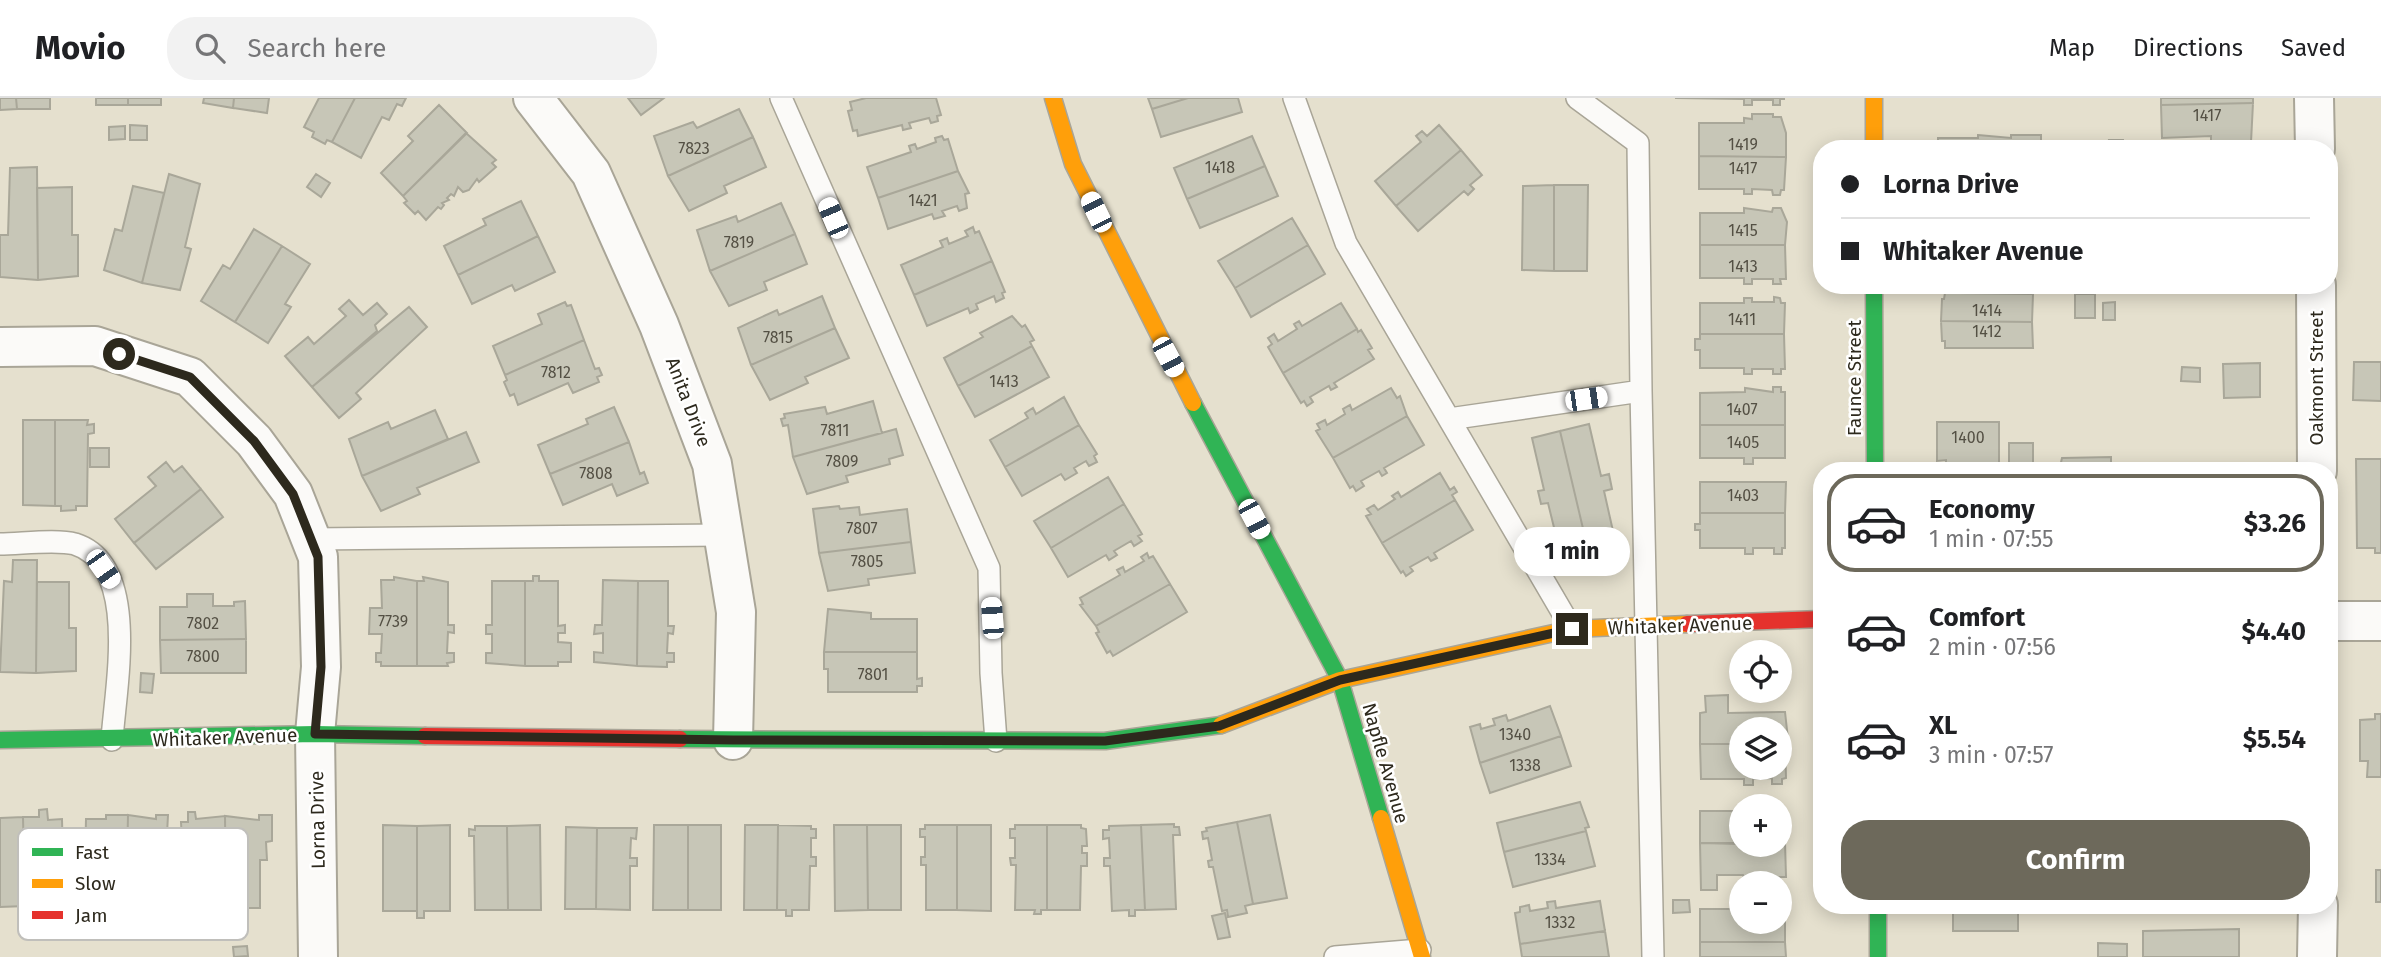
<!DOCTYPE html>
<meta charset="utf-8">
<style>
:root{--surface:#fff;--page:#f2f2f2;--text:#202124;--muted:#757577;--line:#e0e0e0;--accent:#6d695b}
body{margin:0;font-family:"Fira Sans",sans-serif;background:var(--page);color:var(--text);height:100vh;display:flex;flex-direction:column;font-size:26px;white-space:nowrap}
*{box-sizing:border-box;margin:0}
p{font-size:23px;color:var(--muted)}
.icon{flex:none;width:38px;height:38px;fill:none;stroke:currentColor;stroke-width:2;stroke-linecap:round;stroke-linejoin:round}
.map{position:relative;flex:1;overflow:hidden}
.details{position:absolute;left:1813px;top:364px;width:525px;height:452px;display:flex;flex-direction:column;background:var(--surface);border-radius:28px;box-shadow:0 4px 18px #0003}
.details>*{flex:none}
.banner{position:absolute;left:1813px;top:42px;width:525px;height:154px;border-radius:28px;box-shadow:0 4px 18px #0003;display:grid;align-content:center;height:154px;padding:0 28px;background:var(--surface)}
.controls{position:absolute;left:1729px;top:542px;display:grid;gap:14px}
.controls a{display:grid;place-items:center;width:63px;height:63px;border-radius:50%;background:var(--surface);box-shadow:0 4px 18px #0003;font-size:35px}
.end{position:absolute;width:32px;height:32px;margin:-16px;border:9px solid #2d291d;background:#fff;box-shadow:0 0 0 4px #fff}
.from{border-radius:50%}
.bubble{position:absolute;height:49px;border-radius:24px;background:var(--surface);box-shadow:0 4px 18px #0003;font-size:23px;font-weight:700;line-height:49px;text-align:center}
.car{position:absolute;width:21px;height:42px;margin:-21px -10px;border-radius:9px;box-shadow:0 0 5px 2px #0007;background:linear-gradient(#fff 24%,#345 0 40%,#fff 0 76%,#345 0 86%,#fff 0)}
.banner b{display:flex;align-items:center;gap:24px;height:66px;font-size:26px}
.banner b+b{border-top:2px solid var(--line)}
.banner i{width:18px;height:18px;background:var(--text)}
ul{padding:12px 0 0;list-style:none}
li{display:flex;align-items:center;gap:21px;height:98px;margin:0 14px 10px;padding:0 14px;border:4px solid transparent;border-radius:28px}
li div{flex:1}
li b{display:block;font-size:26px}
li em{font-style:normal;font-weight:700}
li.selected{border-color:var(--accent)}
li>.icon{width:63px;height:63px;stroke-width:1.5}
.action{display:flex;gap:14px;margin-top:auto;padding:14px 28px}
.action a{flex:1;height:80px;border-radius:28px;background:var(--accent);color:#fff;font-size:28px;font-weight:700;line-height:80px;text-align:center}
header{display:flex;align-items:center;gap:42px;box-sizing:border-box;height:98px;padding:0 35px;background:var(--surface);border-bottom:2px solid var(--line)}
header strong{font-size:33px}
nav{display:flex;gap:38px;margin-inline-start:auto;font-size:24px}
.search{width:490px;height:63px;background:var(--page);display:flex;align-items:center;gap:18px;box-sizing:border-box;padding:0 24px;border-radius:28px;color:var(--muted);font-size:26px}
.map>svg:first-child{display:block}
.building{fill:#c7c6b7;stroke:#a9a799;stroke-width:2}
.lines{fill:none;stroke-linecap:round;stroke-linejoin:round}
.lane-casing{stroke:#a9a597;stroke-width:24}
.street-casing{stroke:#a9a597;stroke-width:42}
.fast-casing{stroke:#a9a597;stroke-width:19}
.slow-casing{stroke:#a9a597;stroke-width:19}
.jam-casing{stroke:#a9a597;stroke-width:19}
.lane{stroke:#fbfaf8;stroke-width:21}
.street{stroke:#fbfaf8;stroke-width:38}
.fast{stroke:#30b455;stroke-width:16}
.slow{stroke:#ff9f0a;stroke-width:16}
.jam{stroke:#e5322d;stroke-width:16}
.route{stroke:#2d291d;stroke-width:9}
.labels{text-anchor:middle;stroke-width:5;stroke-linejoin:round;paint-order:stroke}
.number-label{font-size:16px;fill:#545044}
.street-label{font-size:19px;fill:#2d291d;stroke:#fff}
.key{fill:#fff;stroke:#c0bfbb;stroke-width:2}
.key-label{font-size:19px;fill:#2d291d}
</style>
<header>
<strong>Movio</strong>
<div class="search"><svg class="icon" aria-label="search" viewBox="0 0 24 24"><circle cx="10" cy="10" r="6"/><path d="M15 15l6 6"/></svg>Search here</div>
<nav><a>Map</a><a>Directions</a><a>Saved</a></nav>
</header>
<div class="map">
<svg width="2381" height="859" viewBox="0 0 2381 859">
<rect width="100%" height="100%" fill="#e5e0ce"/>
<path class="building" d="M0,0H16L17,11L0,12Z
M16,0H50V11H17Z
M96,0H128V7H96Z
M128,0H161V7H128Z
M204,0H234L233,10L203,5Z
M234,0H269L267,15L233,10Z
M319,0H355L332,44L327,42L325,46L312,39L314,34L304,29Z
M355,0H406L402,8L397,6L389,22L382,19L361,60L332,44Z
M628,0H664L641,17Z
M866,0H936L941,17L937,18L938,23L931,25L929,20L909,25L911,30L903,32L902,27L858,38L857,32L853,33L848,13L852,12L850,4Z
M1148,0H1188L1152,11Z
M1188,0H1238L1242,14L1161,39L1152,11Z
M1675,0H1784V1H1780V7H1773V2H1752V7H1744V1Z
M2161,0H2253V5L2161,7Z
M2253,5L2251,44L2211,45V38L2162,40L2161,7Z
M439,7L467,35L403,98L381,75L413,43L408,38Z
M739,11L753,39L668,78L654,38L693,24L697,30Z
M1752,16H1773V19H1781L1786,35V59L1699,58V25H1744V20L1752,21Z
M130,27L147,28V42H130Z
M1439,27L1461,52L1396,108L1375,83L1421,44L1416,38L1422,33L1427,38Z
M125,28V41L109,42V29Z
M466,35L496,62L492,65L496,69L479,84L477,81L469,92L463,94L458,89L454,98L451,96L447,100L449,102L442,105L444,107L441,111L438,109L426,122L418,113L415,116L404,105L407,103L403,98Z
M1978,37L2011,40V37H2041V51H1938V40H1978Z
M942,38L944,42L948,41L958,73L878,100L867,69L911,54L909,48L915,46L917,51L936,44L935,40Z
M1252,38L1265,68L1187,101L1174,70Z
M753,39L766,69L724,88L727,95L689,113L668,78Z
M2109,42H2123L2124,51H2110Z
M1461,52L1482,77L1470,87L1474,91L1468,97L1464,93L1418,133L1396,108Z
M1699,58L1786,59L1784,92H1781L1780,97H1773L1772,92L1752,91V96H1744V91H1699Z
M1265,68L1278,98L1200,130L1187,101Z
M37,69L38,182L0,179V137H8L10,70Z
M958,73L969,95L965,96L967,110L959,113L957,108L942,113L945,118L934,121L932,116L888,131L878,100Z
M169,76L200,86L185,149L191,151L180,192L142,185Z
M316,76L330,85L321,99L307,89Z
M1554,87H1588L1587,173H1554Z
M1554,87V173L1522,172L1523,88Z
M133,88L164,95L142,185L104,172L115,131L122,133Z
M72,89V137H78V178L38,182L37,90Z
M521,103L538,138L458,177L444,148L486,127L483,121Z
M781,105L795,136L710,173L697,132L736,118L738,124Z
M1744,110L1772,114L1773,110H1781L1787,124L1785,147H1700V115H1744Z
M1292,120L1308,147L1235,190L1218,163Z
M973,129L975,135L979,133L992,163L914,197L901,167L943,149L940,143L947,140L949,146L968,138L965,133Z
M254,131L282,148L235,224L201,203L223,167L230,171Z
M795,136L807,166L764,184L767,192L729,208L710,173Z
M538,138L555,174L515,193L512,187L472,206L458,177Z
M1308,147L1325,176L1251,219L1235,190Z
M1700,147H1785L1786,181H1780L1781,186H1773V181H1752V186H1744V180H1700Z
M282,148L310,166L285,206L291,209L268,245L235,224Z
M992,163L1005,194L1002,195L1004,200L996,204L994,198L976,206L978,211L970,215L968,210L927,228L914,197Z
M1950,189H1960V195L2033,196L2032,224L1941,223L1942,201H1944L1945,195H1950Z
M2075,196H2095V220H2075Z
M822,198L835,230L751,267L738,230L777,212L779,217Z
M1774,199L1780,200L1781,205H1785L1784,236H1700V205H1744V200H1752V204H1774Z
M349,202L363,217L377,205L387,216L375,227L377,233L312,289L285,258L308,239L314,246L346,218L339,211Z
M565,204L567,208L571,207L584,242L505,277L493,248L542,226L538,216Z
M2115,204V222H2103V205Z
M1341,205L1357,231L1283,275L1268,249L1272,246L1268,240L1274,236L1278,243L1297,231L1294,226L1299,223L1302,228Z
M409,209L427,229L356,295L361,301L339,320L312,289Z
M1012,218L1022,229L1025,227L1034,242L1030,244L1032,248L958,288L944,260L983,239L980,235Z
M1941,223L2032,224L2033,250H1945V243H1942Z
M835,230L849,260L805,279L808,285L770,302L751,267Z
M1357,231L1358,234L1361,232L1372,250L1368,252L1374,261L1334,285L1337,289L1331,292L1329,288L1310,299L1313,304L1307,308L1304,303L1301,305L1283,275Z
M1700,236H1784L1785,271H1781V276H1773V271H1752V276H1744V270H1700V252H1695V241H1700Z
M584,242L595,271L599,270L602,277L597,279L599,284L573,295L568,285L518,307L514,296L510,298L504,284L507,282L505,277Z
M1032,248L1049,279L975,319L958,288Z
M2354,264H2381V303L2353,302Z
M2260,265V299L2224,300L2223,266Z
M2182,269L2200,270V284L2181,283Z
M1773,289H1781V294H1785V327H1700V295L1745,294V290L1773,294Z
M1391,290L1397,300L1400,298L1407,318L1333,360L1316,333L1320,331L1317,326L1325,322L1327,327L1345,316L1343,311L1350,307L1352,312Z
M1064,299L1079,327L1005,369L990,342L1028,320L1025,315L1033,310L1036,316Z
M873,303L882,335L793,359L788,327L783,328L781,321L785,320L784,316L825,309L827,316Z
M614,309L629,344L550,376L538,347L588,326L586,321Z
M435,312L448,341L362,378L349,341L388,324L391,331Z
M1407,318L1424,347L1384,370L1387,375L1382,378L1379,373L1361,383L1364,388L1356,393L1353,388L1350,390L1333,360Z
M23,322H55V408L23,407Z
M55,322H88L87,327L94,326V335L88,336L87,408H76V412L61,413V408H55Z
M1937,324H1999V373H1946V362L1937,363Z
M1589,326L1601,378L1609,376L1612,391L1604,393L1615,442L1596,446L1598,453L1589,456L1560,333Z
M1079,327L1097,356L1094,358L1097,364L1089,368L1086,363L1074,370L1077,375L1065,382L1061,376L1022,398L1005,369Z
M1700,327H1785V360H1753V366H1744V360H1700Z
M896,331L903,357L889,361L890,366L846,378L848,384L807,396L793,359Z
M1560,333L1589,456L1583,457L1581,449L1560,454L1548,405L1541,406L1538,393L1544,392L1532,340Z
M466,334L479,364L417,390L420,396L381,413L362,378Z
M629,344L640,376L644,374L648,385L617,398L612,386L563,407L550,376Z
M2009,345H2033V373H2009Z
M90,350H109V369H90Z
M2111,359V373H2059L2062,360Z
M2356,361H2381V455H2375V450H2357Z
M166,364L174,374L182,368L201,391L134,445L115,421L156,388L148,379Z
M1440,375L1450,392L1454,389L1457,394L1452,397L1455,402L1382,445L1366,418L1371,416L1367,411L1374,407L1378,412L1395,401L1392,398L1398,394L1401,399Z
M1108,379L1124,406L1051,450L1034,423Z
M1700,384H1786L1785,415H1700Z
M201,391L223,419L156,471L134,445Z
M1455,402L1473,432L1434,455L1437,460L1431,463L1428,459L1410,469L1413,473L1406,478L1403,473L1401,475L1382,445Z
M1124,406L1142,436L1138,438L1142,443L1134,448L1131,443L1114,453L1117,457L1109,462L1106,457L1068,479L1051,450Z
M839,408L840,411L859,409L860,417L907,411L911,444L819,455L813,411Z
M1700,415H1785V450H1782V456H1774V450H1753V456H1745V450H1700V432H1695V426H1700Z
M911,444L915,475L868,481L869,487L828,493L819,455Z
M1147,455L1149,460L1153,458L1170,486L1096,528L1080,507L1083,506L1080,500L1120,477L1117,472L1123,469L1125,474L1144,463L1141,459Z
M13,462H37L36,575L0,574L4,483L12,484Z
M533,478H539V483H558V528L565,527V535H558V544L571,545V564H558V568H525V483H533Z
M394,479L417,483V568H381V564H376V555H381L382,536H369L370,510H382L381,482H394Z
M423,479L448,484V527H454V535L448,534L447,555H454V564L447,565L448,568H417V483H424Z
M603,482L638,483L637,568L594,564V554L603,555V535L594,536L595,527H602Z
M492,483H525V568L486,565V555H492V536H486V527H492Z
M638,483H668V528H674L673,536L668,535L667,555H674V564H667V569L637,568Z
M37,484H69V530H76V573L36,575Z
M1170,486L1187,514L1113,558L1110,553L1107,555L1096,535L1099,534L1096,528Z
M187,496H213V508H234V504L245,503L246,541L160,542V509H187Z
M828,511L871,515V521H917V554H824Z
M246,541V575H161L160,542Z
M824,554H917V581L922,580V588H917V594H828V571H824Z
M141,575L154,576L152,595L140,594Z
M1728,597V615L1785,614L1788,641L1785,640V645H1780V632H1741V646H1700V615L1706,614L1705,598Z
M1550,608L1561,638L1480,665L1470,629L1480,626L1481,631L1495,627L1493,621L1506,617L1508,623Z
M2375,616H2381V679H2367L2368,663H2360V622L2375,621Z
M1561,638L1571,668L1490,695L1480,665Z
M1780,645H1785L1786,680L1782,681V686H1772V680L1753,681V687H1744V681H1701L1700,646H1741V670H1780Z
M1580,704L1589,729L1585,730L1586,733L1504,754L1497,725Z
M1774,706H1781V712H1785V744H1780V709Z
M47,711L48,722L62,721L63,764H56L57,808H25L23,719H39V712Z
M1700,713H1741V745H1700Z
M188,714H195L196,721L225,718L226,810H195L194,764H187V744H182L181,724H188Z
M106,717H128L126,810L93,809V764L85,763L86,721H106Z
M128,717L156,721V717H168L162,831L131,830V809L126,810Z
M259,717H272V743L266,744L267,762H260V810H226L225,718L259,722Z
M1270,717L1287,800L1253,806L1237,724Z
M23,719L25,808L0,809V720Z
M1237,724L1253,806L1245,808L1247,815L1228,819L1227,812L1222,813L1213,769H1209L1208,763L1212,762L1208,740L1203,741L1202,734L1207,733L1206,730Z
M1174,726V729H1179L1180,737H1173L1176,811L1145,812L1141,727Z
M383,727L417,728V813H383Z
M450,727V813H424V820H417V728Z
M540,727L541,812H508L507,728Z
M654,727H688V812H653Z
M688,727H721V812H688Z
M745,727H778L777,812H744Z
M778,727L811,728V731H816V740H811V759H816V768H810L809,812H792V818H786V812H777Z
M834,727H867L868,812L835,813Z
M867,727H901V812H868Z
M925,727H957V812H926V767H921V759H925V739H920V731H925Z
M957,727H991V813L957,812Z
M1015,727H1047V812H1041V816H1034L1035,812H1015L1016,767H1011L1010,760H1015V740H1010V731H1015Z
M1047,727H1081V730L1086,731L1087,748H1082V755H1087V768H1081L1080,812H1047Z
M1141,727L1145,812H1135V818H1129V812L1112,813L1110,768H1104V760H1110L1109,740L1103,741V732H1109V728Z
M475,728H507L508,812H475L474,738H469V731L475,732Z
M566,729L597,730L596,811H565Z
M597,730H637L636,741L631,740L630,760H637V768H630V812L596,811Z
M1586,733L1595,768L1513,789L1504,754Z
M1780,744H1785L1786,779H1780V784H1774V778L1751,779L1752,783L1746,784L1743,777H1717V792H1701L1700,745L1780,747Z
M2376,772H2381V804H2376Z
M1673,802H1689L1690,814L1673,815Z
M1555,803L1556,810L1600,803L1605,833L1520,846L1515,815L1520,814V809L1529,807L1530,813L1548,810L1547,804Z
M1953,807H2018V833H1953Z
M2141,807H2234V811L2141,812Z
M1700,811H1741V824H1780V811H1785V844H1700Z
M1225,815L1230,839L1218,841L1212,818Z
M2239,831V859H2143V833Z
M1605,833L1609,859H1522L1520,846Z
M1700,844H1785L1786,859H1700Z
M2098,845L2127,846V859H2098Z
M247,848L248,858L234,859L233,849Z"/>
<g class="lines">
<g class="lane-casing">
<path id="lane" d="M781,0L989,470L991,575L996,643
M1294,0L1346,145L1572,531
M1577,0L1638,45L1641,293
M1449,321L1641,293L1653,859
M311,441L723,437
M0,446C20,446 57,441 75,446C141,467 115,591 112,642
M1335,859L1420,852"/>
</g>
<g class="street-casing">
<path id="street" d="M533,0L591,75L659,227L712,366L736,514L733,642
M2314,0L2315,51
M2316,187L2317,373
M0,249L95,248L190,279L254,343L293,396L318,459L321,569L315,636L318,859
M2329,523H2381
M2317,859L2318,807"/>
</g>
<g class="fast-casing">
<path id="fast" d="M1874,187L1875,373
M1193,305L1340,582L1381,720
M680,641L1105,643L1221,627
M0,642L315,636L425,638
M1878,807V859"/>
</g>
<g class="slow-casing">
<path id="slow" d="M1053,0L1073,66L1193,305
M1874,0V51
M1221,627L1340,582L1572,531L1687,526
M1381,720L1422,859"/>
</g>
<g class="jam-casing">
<path id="jam" d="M1687,526L1822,521
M425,638L680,641"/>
</g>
<use href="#lane" class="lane"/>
<use href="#street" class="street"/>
<use href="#fast" class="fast"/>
<use href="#slow" class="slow"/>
<use href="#jam" class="jam"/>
</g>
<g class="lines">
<path class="route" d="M119,256L190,279L254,343L293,396L318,459L321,569L315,636L733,642L1105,643L1219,628L1340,582L1572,531"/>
</g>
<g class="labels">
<g class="number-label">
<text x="2207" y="23">1417</text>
<text x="1743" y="52">1419</text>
<text x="694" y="56">7823</text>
<text x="1220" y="75">1418</text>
<text x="1743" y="76">1417</text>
<text x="923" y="108">1421</text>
<text x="1743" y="138">1415</text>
<text x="739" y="150">7819</text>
<text x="1743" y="174">1413</text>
<text x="1987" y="218">1414</text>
<text x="1742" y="227">1411</text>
<text x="1987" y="239">1412</text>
<text x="778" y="245">7815</text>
<text x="556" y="280">7812</text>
<text x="1004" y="289">1413</text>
<text x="1742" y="317">1407</text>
<text x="835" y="338">7811</text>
<text x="1968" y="345">1400</text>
<text x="1743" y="350">1405</text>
<text x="842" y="369">7809</text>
<text x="596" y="381">7808</text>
<text x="1743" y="403">1403</text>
<text x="862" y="436">7807</text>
<text x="867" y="469">7805</text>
<text x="393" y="529">7739</text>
<text x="203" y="531">7802</text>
<text x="203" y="564">7800</text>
<text x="873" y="582">7801</text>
<text x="1515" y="642">1340</text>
<text x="1525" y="673">1338</text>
<text x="1550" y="767">1334</text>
<text x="1560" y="830">1332</text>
</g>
<g class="street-label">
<text transform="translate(1854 280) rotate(-90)" y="7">Faunce Street</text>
<text transform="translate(2316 280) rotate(-90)" y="7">Oakmont Street</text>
<text transform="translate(689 304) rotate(69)" y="7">Anita Drive</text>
<text transform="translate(1680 527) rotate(-2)" y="7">Whitaker Avenue</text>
<text transform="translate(225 639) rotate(-2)" y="7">Whitaker Avenue</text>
<text transform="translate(1386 665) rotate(74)" y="7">Napfle Avenue</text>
<text transform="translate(317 722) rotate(-91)" y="7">Lorna Drive</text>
</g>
</g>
<rect x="18" y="730" width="230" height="112" rx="10" class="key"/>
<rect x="32" y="750" width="31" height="8" fill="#30b455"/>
<rect x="32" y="781" width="31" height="9" fill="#ff9f0a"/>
<rect x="32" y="813" width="31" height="8" fill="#e5322d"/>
<g class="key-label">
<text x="75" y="761">Fast</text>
<text x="75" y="792">Slow</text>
<text x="75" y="824">Jam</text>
</g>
</svg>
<div class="controls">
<a><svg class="icon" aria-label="locate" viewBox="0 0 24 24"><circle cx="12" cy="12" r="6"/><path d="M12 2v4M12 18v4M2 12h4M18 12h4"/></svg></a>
<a><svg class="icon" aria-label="layers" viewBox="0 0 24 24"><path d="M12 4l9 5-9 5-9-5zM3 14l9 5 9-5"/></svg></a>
<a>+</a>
<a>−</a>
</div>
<i class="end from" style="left:119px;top:256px"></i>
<i class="end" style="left:1572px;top:531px"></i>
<div class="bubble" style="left:1514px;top:429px;width:116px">1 min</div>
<i class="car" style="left:1096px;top:114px;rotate:334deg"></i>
<i class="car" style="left:833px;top:120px;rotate:337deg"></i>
<i class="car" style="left:1168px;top:259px;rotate:152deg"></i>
<i class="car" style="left:1586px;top:301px;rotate:82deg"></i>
<i class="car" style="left:1254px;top:421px;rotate:152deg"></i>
<i class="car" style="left:103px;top:471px;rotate:145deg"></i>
<i class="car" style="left:992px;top:520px;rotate:356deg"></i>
<div class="banner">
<b><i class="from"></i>Lorna Drive</b>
<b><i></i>Whitaker Avenue</b>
</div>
<section class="details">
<ul>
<li class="selected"><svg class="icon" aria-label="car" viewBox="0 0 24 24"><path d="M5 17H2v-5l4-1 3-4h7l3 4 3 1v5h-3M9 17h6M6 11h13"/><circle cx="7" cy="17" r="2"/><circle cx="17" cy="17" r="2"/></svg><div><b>Economy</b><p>1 min · 07:55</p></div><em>$3.26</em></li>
<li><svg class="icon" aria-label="car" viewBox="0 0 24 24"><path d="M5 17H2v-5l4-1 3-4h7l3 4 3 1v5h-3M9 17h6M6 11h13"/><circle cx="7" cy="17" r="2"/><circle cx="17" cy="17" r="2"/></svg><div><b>Comfort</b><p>2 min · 07:56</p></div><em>$4.40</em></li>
<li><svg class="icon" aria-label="car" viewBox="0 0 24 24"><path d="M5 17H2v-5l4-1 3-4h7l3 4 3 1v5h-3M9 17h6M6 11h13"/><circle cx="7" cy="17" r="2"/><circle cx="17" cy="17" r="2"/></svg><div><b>XL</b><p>3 min · 07:57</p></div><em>$5.54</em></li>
</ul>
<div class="action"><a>Confirm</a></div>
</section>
</div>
